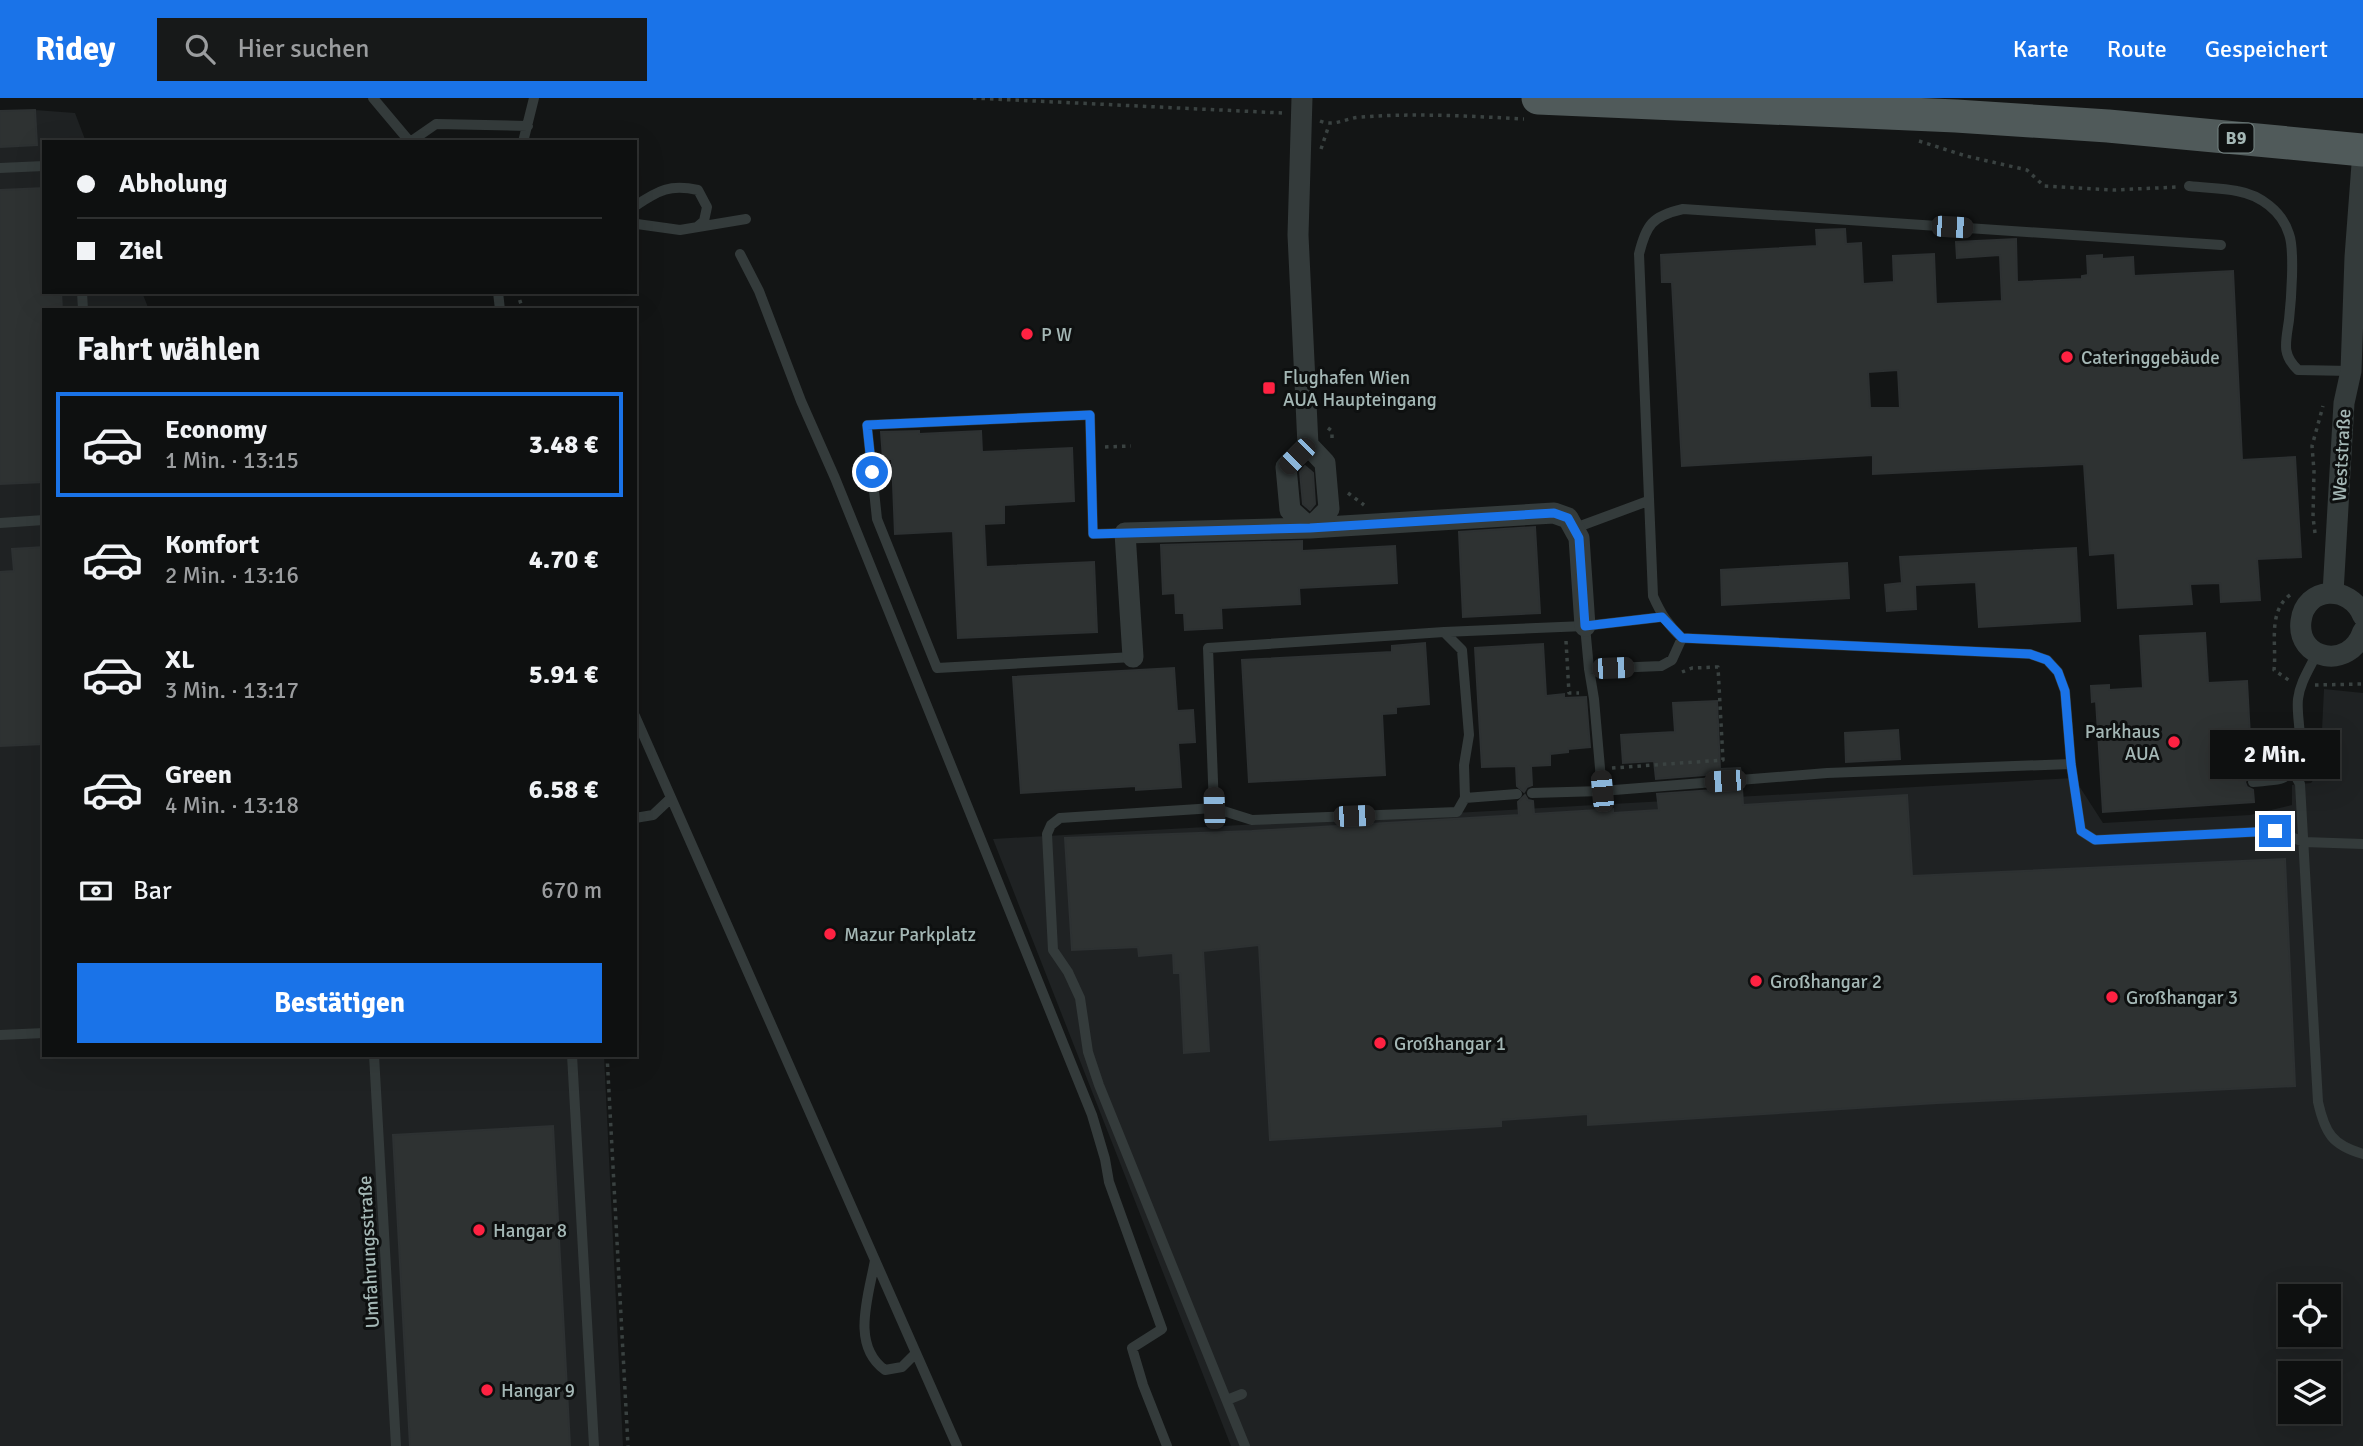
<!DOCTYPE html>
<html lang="de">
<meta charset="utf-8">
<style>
:root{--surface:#0e1010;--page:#171919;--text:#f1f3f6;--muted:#9b9d9f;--line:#2e3030;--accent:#1a73e8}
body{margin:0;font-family:Signika,sans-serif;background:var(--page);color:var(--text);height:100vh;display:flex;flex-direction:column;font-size:26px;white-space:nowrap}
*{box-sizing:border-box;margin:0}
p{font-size:23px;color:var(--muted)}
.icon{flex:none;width:38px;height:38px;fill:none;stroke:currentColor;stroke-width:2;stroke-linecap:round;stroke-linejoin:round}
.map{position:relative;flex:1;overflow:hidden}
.panel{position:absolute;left:42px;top:210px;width:595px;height:749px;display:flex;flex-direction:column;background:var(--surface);border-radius:0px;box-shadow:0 7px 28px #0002,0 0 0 2px var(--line)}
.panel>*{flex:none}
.hud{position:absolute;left:42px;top:42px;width:595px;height:154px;border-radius:0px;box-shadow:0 7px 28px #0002,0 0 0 2px var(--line);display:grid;align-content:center;height:154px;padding:0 35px;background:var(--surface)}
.buttons{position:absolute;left:2278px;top:1186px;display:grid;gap:14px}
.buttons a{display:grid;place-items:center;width:63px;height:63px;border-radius:0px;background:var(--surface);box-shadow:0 7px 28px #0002,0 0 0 2px var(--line);font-size:35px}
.end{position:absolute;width:32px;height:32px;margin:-16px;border:9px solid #1a73e8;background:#fff;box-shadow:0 0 0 4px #fff}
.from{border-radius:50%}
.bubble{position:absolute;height:49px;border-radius:0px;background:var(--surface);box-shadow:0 7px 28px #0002,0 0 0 2px var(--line);font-size:23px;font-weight:700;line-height:49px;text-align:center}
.car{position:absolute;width:21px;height:42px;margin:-21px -10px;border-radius:9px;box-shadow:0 0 5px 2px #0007;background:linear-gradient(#222 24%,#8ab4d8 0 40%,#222 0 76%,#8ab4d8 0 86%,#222 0)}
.hud b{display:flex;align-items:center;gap:24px;height:66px;font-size:26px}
.hud b+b{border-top:2px solid var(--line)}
.hud i{width:18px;height:18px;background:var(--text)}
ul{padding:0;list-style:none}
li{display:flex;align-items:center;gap:21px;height:105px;margin:0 14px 10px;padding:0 21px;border:4px solid transparent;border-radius:0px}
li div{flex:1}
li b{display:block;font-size:26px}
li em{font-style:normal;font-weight:700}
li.active{border-color:var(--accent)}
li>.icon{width:63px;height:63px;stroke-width:1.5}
h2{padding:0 35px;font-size:32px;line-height:84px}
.pay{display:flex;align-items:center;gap:18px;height:77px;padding:0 35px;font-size:26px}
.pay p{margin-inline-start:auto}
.cta{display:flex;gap:14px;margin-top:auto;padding:14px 35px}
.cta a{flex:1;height:80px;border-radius:0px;background:var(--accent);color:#fff;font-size:28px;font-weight:700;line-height:80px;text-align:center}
header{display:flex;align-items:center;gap:42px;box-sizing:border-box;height:98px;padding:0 35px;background:var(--accent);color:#fff}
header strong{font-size:33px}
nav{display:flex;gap:38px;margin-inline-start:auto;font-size:24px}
.search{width:490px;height:63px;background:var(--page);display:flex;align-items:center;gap:18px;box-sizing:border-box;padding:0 24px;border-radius:0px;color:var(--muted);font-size:26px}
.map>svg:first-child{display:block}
.built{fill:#1f2223;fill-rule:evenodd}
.building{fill:#2e3232;stroke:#2d3132;stroke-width:2;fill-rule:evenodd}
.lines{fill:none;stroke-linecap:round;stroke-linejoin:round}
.path{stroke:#3a4241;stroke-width:3.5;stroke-dasharray:3.5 5;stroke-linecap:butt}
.lane{stroke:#343b3b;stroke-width:10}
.street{stroke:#343b3b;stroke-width:21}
.primary{stroke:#505a5a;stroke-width:33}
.route{stroke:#1a73e8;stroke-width:9}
.poi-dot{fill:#ff2242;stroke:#0e1010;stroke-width:2.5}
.labels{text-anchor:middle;stroke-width:6;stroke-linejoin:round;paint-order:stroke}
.shield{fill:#0e1010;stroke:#778584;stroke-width:2}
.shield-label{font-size:18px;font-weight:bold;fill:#a4b7b5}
.poi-label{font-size:19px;fill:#a4b7b5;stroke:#0e1010;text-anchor:start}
.street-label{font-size:19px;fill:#a4b7b5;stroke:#0e1010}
</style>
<header>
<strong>Ridey</strong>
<div class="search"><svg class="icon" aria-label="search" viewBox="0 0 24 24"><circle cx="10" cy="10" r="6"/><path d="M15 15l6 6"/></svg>Hier suchen</div>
<nav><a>Karte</a><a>Route</a><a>Gespeichert</a></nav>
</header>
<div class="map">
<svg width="2363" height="1348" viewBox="0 0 2363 1348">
<rect width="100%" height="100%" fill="#131515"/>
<path class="built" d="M35,12L75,15L86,44H44V194H142L149,212H44V957H604L623,1348H0V13Z
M2324,591L2363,595V1348H1231L993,741L2074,680L2103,725L2250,717L2292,707V687L2311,685L2320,674ZM2291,1199H2329V1237H2291ZM2291,1276H2329V1314H2291Z"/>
<path class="building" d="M35,12L37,47L0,49V13Z
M44,90V194H61L62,212H44V384L0,386V92Z
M1845,131L1846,146L1861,145L1863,186L1894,184L1893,158L1934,156L1936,206L2002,203L2000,157L1957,160L1956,144L2016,141L2017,184L2082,181V178L2088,177L2087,158L2102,157V161L2133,159L2134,178L2233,173L2242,362L2295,359L2301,459L2257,461L2260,502L2221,504L2220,485L2190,486L2192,506L2118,510L2115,455L2090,457L2084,366L1873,376V357L1682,368L1672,184H1662L1661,157L1817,148L1816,132ZM1898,272L1900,310H1870L1868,274Z
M919,333V336L981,333L982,354L1072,350L1074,403L1004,407V425L984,426L986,469L1094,464L1097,534L958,540L953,433L895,436L892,361H883L881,334Z
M1305,368L1313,375L1315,406L1310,412L1303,406L1300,374Z
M1535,429L1540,515L1463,519L1459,434Z
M1302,443V453L1395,448L1397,485L1299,490L1300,506L1221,510L1222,530L1185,532L1184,515H1176L1175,495L1163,496L1161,447Z
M44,449V646L0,648V474L14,473L12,451Z
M2076,450L2080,523L1979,529L1976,484L1915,487L1916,511L1887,513L1885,487L1902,485L1900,459Z
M1847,465L1849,500L1722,507L1721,472Z
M2205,535L2208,585L2247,583L2252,676L2248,678L2245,684L2247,689L2253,692L2254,704L2103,714L2096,603L2092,604L2091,588L2109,587V592L2143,590L2140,538Z
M1425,545L1429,606L1396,609V615L1382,616L1385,677L1249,684L1242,562L1392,554V548Z
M1543,546L1546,598L1564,596V600L1586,599L1590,649L1568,651V654L1550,656V667L1531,668L1532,687L1527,689L1524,694L1517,688L1516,668L1482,669L1475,550Z
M1174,570L1177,613L1193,612L1195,644L1178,645L1181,689L1136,692V688L1021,695L1013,579Z
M1717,603L1720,671L1740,670L1741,674L1656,681L1654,663L1623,665L1621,637L1675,634L1673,605Z
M1898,632L1900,661L1846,664L1845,635Z
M1742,690L1743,707L1907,697L1912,778L2285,761L2295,988L1937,1005L1588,1027V1016L1501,1022V1028L1270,1042L1259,847L1203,853L1209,953L1184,955L1180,875H1174L1173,855L1139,858L1138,849L1072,852L1065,740L1252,733L1519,717L1518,704L1525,697L1528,702L1533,703L1534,716L1613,711V715L1659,712L1657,696Z
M553,1028L570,1348H410L393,1037Z"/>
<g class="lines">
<path class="path" d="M973,0L1282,15
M1320,23C1335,29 1345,20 1361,19C1415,15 1470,18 1524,21
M1919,43L1966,58L2027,72L2044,88L2114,92L2177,89
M1321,51L1329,27
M517,194L522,209
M1328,330L1332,333V345
M1105,349L1131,348
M1348,395L1364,407
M2315,435L2313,419L2314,373L2312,348L2323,308
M2290,497C2267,514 2277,548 2274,572L2290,583
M1566,543L1569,595H1579
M2315,587L2363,586
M1612,670L1723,662L1718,569L1692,570L1682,574
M607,957L628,1348"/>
<path class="lane" d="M373,0L410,44
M410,44L436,26L528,28
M523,44L534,0
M0,70L44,68
M2189,88C2205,90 2222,90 2237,93C2260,97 2282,113 2289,136C2295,152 2291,204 2289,222C2286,244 2281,256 2298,272L2351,273
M635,108C659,92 670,86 698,92L707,109L704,123L697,129
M635,124L637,126L680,132L746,121
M2221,147L1683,111C1652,118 1646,127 1639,156L1653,498C1661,516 1668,527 1682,540L2030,556L2047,562L2058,574L2065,593L2071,666L2081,733L2095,742L2275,733L2304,744L2363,746
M740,156L759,193L801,303L835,380L1092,1017L1105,1061L1109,1084L1162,1231L1132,1250L1143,1287L1167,1348
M82,194L83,212
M498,194L500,212
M0,425L44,422
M1575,430L1648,403
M1125,435L1093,436L1090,317L867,327L877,421L937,570L1133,559
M1662,519L1585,528L1589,571L1661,568L1672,562L1682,540
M1444,534L1585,528
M1589,571L1594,601L1602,693L1827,675L2071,666
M635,618L916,1255L902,1269L885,1272C850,1247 869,1197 875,1162
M2292,672L2300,686L2318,1004C2325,1035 2332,1047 2363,1056
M2253,684C2261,683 2272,683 2280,681C2313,670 2295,625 2298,601C2300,584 2310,570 2317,555
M1532,695L1602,693
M1214,710L1208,550L1444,534L1462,552L1469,637L1464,667L1465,700L1517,696
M635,720L653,717L671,700
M0,937L44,935
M374,957L396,1348
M572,957L594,1348
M916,1255L957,1348
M1227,1302L1242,1296
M1245,1348L1099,987L1088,954L1080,900L1068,874L1053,852L1047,736L1051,727L1060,720L1214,710L1252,722L1457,714L1465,700"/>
<path class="street" d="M1302,0L1298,137L1308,347L1325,365L1329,411L1310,430L1290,412L1286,369L1308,347
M2333,495L2344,305L2351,273L2355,159L2363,53
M2363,518C2350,486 2305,488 2301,523C2296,562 2350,573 2363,533
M1133,559L1125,435L1310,430L1554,415L1568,420L1579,440L1585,528"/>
<path class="primary" d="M1538,0L1956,18L2108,28L2363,52"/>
</g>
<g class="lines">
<path class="route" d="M872,374L867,327L1090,317L1093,436L1310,430L1554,415L1568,420L1579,440L1585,528L1662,519L1682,540L2030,556L2047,562L2058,574L2065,593L2071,666L2081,733L2095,742L2275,733"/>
</g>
<g class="poi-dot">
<circle cx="1027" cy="236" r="7"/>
<circle cx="2067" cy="259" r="7"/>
<rect x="1262" y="283" width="14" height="14" rx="3.5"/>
<circle cx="2174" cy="644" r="7"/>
<circle cx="830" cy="836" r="7"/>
<circle cx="1756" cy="883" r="7"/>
<circle cx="2112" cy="899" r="7"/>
<circle cx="1380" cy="945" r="7"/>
<circle cx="479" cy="1132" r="7"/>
<circle cx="487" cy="1292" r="7"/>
</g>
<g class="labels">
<rect class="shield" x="2218.5" y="25.5" width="35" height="29" rx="5"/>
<g class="shield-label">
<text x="2236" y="46">B9</text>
</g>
<g class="poi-label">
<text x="1041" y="243">P W</text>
<text x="2081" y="266">Cateringgebäude</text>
<text x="1283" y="286">Flughafen Wien<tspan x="1283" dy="22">AUA Haupteingang</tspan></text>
<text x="2160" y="640" text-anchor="end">Parkhaus<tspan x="2160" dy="22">AUA</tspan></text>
<text x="844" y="843">Mazur Parkplatz</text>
<text x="1770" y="890">Großhangar 2</text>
<text x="2126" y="906">Großhangar 3</text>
<text x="1394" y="952">Großhangar 1</text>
<text x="493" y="1139">Hangar 8</text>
<text x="501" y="1299">Hangar 9</text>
</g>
<g class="street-label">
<text transform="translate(2341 357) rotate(-87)" y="7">Weststraße</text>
<text transform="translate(368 1154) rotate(-93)" y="7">Umfahrungsstraße</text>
</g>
</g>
</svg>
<div class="buttons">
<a><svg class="icon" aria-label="locate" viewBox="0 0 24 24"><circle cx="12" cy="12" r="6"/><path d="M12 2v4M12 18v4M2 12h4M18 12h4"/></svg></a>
<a><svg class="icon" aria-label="layers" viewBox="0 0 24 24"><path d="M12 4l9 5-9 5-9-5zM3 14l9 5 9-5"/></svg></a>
</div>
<i class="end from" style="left:872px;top:374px"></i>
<i class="end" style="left:2275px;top:733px"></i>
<div class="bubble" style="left:2210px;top:632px;width:130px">2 Min.</div>
<i class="car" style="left:1952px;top:129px;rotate:94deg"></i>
<i class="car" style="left:1297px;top:358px;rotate:225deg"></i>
<i class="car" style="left:1613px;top:570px;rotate:88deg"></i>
<i class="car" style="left:1725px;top:683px;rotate:266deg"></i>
<i class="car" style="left:1602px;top:693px;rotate:355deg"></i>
<i class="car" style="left:1214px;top:710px;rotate:358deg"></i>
<i class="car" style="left:1354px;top:718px;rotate:88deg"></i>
<div class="hud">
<b><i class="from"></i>Abholung</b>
<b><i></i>Ziel</b>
</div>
<section class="panel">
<h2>Fahrt wählen</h2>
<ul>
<li class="active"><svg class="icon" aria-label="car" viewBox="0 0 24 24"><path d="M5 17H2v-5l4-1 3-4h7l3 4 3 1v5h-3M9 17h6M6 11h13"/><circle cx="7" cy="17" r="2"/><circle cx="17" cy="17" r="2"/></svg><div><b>Economy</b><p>1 Min. · 13:15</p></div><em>3.48 €</em></li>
<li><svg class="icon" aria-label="car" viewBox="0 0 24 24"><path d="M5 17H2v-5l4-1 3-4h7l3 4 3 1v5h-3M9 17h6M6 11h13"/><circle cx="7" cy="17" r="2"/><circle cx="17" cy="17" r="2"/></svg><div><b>Komfort</b><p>2 Min. · 13:16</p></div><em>4.70 €</em></li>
<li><svg class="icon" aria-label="car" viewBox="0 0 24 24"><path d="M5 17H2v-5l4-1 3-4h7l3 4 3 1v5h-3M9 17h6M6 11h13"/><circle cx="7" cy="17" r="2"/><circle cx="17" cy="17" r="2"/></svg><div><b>XL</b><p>3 Min. · 13:17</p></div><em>5.91 €</em></li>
<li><svg class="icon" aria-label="car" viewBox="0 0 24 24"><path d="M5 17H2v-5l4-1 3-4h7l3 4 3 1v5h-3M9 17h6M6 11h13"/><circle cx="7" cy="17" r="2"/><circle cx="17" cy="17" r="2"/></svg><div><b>Green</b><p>4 Min. · 13:18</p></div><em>6.58 €</em></li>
</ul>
<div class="pay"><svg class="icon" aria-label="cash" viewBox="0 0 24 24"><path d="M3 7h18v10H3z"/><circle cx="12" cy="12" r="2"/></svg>Bar<p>670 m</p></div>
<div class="cta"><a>Bestätigen</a></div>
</section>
</div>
